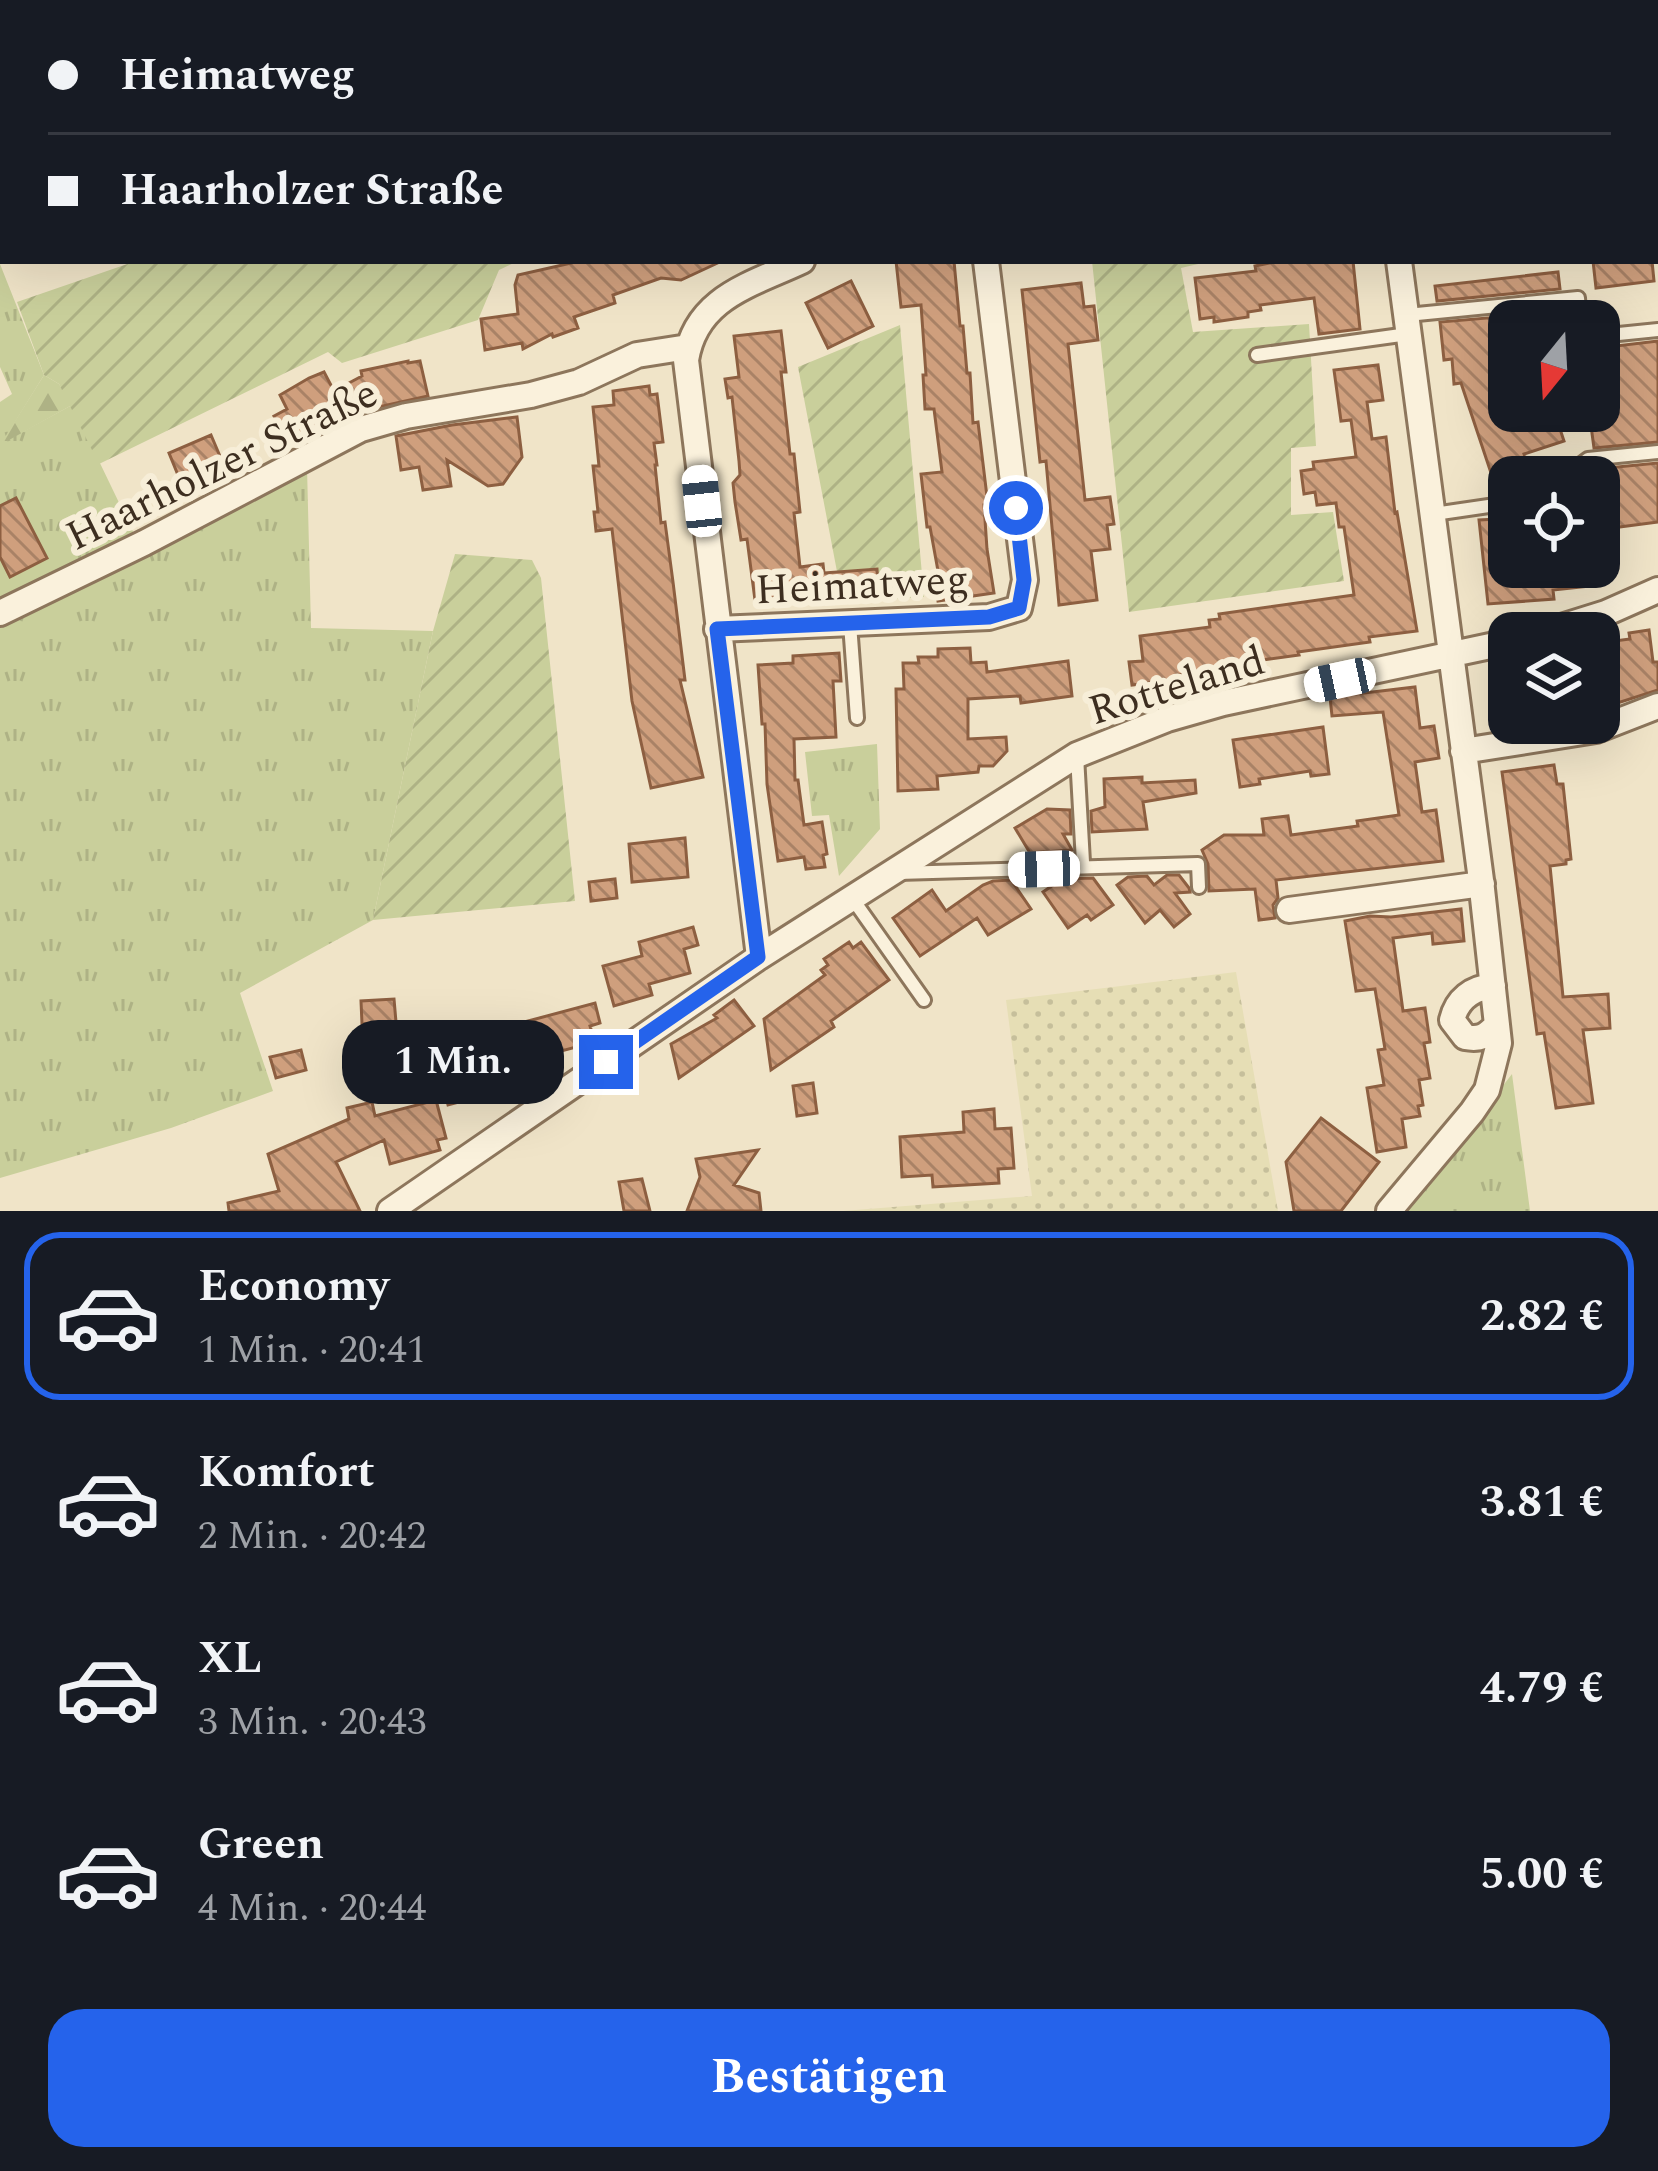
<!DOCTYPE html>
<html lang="de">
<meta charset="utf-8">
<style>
:root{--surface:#171b24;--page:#242831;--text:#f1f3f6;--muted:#9ea1a6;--line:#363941;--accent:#2563eb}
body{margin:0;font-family:Spectral,serif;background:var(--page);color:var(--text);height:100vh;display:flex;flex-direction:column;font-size:45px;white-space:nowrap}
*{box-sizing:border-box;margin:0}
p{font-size:39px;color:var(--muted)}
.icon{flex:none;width:66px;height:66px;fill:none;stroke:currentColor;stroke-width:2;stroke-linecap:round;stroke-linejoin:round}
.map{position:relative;height:1211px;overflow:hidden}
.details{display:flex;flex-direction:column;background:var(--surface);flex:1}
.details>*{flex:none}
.guide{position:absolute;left:0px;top:0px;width:1659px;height:264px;box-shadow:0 12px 48px #0002;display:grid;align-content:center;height:264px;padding:0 48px;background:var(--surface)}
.needle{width:78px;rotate:198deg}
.controls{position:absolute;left:1488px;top:300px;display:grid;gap:24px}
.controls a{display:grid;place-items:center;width:132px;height:132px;border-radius:24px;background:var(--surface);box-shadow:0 12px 48px #0002;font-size:60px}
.end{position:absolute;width:54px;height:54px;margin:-27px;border:15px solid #2563eb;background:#fff;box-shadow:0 0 0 6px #fff}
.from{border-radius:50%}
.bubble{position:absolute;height:84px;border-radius:36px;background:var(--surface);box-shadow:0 12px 48px #0002;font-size:39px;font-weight:700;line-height:84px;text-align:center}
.car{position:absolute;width:36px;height:72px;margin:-36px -18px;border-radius:15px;box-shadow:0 0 9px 3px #0007;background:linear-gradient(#fff 24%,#345 0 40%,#fff 0 76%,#345 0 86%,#fff 0)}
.guide b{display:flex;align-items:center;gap:42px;height:114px;font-size:45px}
.guide b+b{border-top:3px solid var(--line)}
.guide i{width:30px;height:30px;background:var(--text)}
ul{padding:21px 0 0;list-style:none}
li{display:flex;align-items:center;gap:36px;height:168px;margin:0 24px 18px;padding:0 24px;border:6px solid transparent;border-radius:36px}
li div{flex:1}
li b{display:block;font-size:45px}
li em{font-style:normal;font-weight:700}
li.selected{border-color:var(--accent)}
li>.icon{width:108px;height:108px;stroke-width:1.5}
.action{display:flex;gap:24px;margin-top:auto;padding:24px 48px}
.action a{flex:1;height:138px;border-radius:36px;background:var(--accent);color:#fff;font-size:48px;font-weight:700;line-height:138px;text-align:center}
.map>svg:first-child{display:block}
.farmland{fill:url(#farmland-dots)}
.grass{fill:url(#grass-tufts)}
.forest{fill:url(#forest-firs)}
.garden{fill:url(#garden-furrows)}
.building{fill:url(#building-back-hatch);stroke:#8d5f41;stroke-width:3}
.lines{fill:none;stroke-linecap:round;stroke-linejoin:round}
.service-casing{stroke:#8d765c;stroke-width:18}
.minor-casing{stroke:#8d765c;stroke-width:30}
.tertiary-casing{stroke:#8d765c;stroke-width:33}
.service{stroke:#faf1dc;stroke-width:12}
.minor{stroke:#faf1dc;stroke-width:24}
.tertiary{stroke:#faf1dc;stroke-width:27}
.route{stroke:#2563eb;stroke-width:15}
.labels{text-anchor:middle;stroke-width:12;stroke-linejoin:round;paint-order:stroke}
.street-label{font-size:42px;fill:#3d2e20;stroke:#f7eed8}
</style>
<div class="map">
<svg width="1658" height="1211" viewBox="0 0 1658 1211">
<defs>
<pattern id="farmland-dots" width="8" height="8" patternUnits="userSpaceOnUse" patternTransform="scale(3)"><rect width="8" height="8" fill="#e6deb5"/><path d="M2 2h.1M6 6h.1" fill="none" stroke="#c6bf9b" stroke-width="1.8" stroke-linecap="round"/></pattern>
<pattern id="grass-tufts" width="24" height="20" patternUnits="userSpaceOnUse" patternTransform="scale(3)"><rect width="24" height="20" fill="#c9cf9b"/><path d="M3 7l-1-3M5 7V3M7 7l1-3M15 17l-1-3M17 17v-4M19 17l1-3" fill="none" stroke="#aeb285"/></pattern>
<pattern id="forest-firs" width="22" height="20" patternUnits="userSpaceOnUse" patternTransform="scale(3)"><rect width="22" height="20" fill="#c9cf9b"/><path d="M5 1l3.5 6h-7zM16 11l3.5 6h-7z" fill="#aeb285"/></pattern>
<pattern id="garden-furrows" width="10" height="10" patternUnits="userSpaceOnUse" patternTransform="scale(3)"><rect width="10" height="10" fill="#c9cf9b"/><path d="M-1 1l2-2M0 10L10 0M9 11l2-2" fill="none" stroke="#aeb285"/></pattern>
<pattern id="building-back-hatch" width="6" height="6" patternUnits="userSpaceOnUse" patternTransform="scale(3)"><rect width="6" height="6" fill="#cf9f7d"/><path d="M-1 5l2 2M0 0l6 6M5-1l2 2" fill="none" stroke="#a98266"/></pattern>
</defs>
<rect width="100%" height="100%" fill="#f0e4c8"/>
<path class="farmland" d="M1236,972L1278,1211H843L1032,1196L1006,1000Z"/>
<path class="grass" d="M0,0H377L369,3H3V140L0,141Z
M0,264L44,375L2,443L72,405L137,540L307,467L311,628L433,631L373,920L240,993L273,1091L171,1128L0,1178V402L12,394L0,367Z
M877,744L880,829L839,876L829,815L812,816L805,752Z
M1512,1074L1530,1211H1406Z"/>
<path class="forest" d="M44,375L59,384L72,405L0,445Z"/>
<path class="garden" d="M786,0H1157L1149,3H777Z
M136,261H518L499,270L478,320L342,363L328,352L99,464L59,384L44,375L17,302Z
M1092,261H1211L1181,268L1193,332L1309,324L1316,446L1291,448V515L1333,512L1344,581L1129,612Z
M900,325L924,597L843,603L798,367Z
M455,554L532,560L541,578L575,901L373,920L433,631Z"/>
<path class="building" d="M580,261H722L681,280L661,278L613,295L615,303L574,317L578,328L553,337L552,334L523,349L522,343L485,350L481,319L518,314L515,285L518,275Z
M896,261H954L960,326H963L967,373H970L973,423L978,422L988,505H984L987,549L994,593L938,601L934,572L938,571L930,527H927L921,474L942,472L934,409H925L923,375H926L921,305L901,307Z
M1279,261H1353L1360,329L1319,334L1314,298L1260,305L1261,310L1248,312V317L1214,322V317L1200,319L1195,278L1256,271L1255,266Z
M1593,261H1652L1654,281L1596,288Z
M1558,272L1560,289L1437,301L1435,286Z
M851,281L873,326L828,348L806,303Z
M1081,283L1084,307L1094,306L1098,340L1068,344L1085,500L1110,497L1114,524L1107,525L1110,549L1091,551L1097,600L1059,605L1046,461L1040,462L1022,290Z
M1498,317L1500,342L1509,341V411H1534L1536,416L1554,411L1564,441L1524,454L1532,477H1509V493L1498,494L1461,383L1454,384L1452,359L1444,360L1440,322Z
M781,331L786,372H781L790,454H794L800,512L794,513L800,567L823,564L824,573L877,569L878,585L755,600L747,539L741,540L735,502L733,483L740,475L739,461L732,397L728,398L725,379L739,377L734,336Z
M1658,341V442L1594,448L1589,411H1599V348Z
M408,361V363L420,361L428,396L374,408L373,403L302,440L297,429L284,435L274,416L287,409L280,395L309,378L324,372L334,391L362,376L361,371Z
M1378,365L1383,400L1367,402L1372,439L1386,437L1395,513L1397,512L1417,631L1369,637L1370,642L1298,652L1299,655L1217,666L1201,669V672L1175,675V680L1132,685L1129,662L1143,661L1140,636L1210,627L1209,620L1220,619L1219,614L1354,595L1344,527H1339L1336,503L1317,505L1315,492L1304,494L1301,471L1314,469L1313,462L1356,457L1351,420L1341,421L1334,370Z
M649,386L650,395L657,394L663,442L654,443L657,465H655L661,523L665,522L673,582L685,680H680L703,777L651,788L632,701L612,529L596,531L594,512H598L593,466H599L593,407L614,405L613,391Z
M517,417L522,457L503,484L488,486L447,460L451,486L423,490L419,467L401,470L396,436L452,425Z
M211,435L222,461L180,480L169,453Z
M1658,463V522L1604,529L1596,469Z
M16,498L47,558L10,577L0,557V506Z
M1498,519L1501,552L1509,551V567H1598L1600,585L1553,590L1554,599L1488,604L1479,520Z
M1649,630L1653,662H1658V690L1599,709V643L1630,639L1629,633Z
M970,648L971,663L986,662L987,672L1068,661L1072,696L1021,703L1020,696L968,699V739L1006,737L1007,751L993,766H979L978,772L937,776L938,789L898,791L896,689H904L903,663H919L918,657H938V649Z
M839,653L841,681H833L836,737L794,739L795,780H798L804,825L822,822L827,854L823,855L825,867L806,869L804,857L778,861L767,784L765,724H762L758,665L793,663V656Z
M1415,687L1420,728L1434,726L1439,758L1415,762L1422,812L1436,810L1443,861L1276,880L1278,898L1273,905L1275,918L1259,920L1255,889L1209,891L1208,864L1202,850L1224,835H1264L1262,819L1288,816L1291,835L1358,826L1357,821L1399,815L1383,712L1332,716L1330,697Z
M1323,727L1329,774L1311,776L1310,771L1259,779L1260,784L1240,787L1233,740Z
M1554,765L1557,784H1563L1571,859L1566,860V864L1550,866L1563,997L1608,994L1610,1028L1583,1030L1593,1103L1556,1108L1544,1033L1537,1034L1502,772Z
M1142,777V783L1195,780L1196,793L1143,802L1147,829L1092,832L1091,811L1105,807L1104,779Z
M1047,809L1070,810L1071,834H1063L1072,850L1030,853L1015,828Z
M685,838L688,877L632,882L629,844Z
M1167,875H1179L1189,888L1190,892L1175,893L1190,914L1174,927L1160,910L1145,923L1117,885L1128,877L1147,876L1154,885Z
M1093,878L1113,905L1091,920L1087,915L1068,928L1043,892L1062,879Z
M615,879L617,898L591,901L589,882Z
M1011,880L1031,909L988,935L977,918L920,956L893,918L932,890L946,911L983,885L993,881Z
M1461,909L1464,941L1433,944L1432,933L1393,938L1403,1011L1425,1008L1430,1042L1424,1043L1430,1078L1419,1080L1423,1105L1418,1106L1420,1116L1402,1119L1406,1147L1377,1152L1367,1088L1384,1085L1378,1050L1385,1049L1375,989L1356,991L1345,921L1370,916L1391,917Z
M693,927L698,945L684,949L690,973L649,984L652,995L614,1006L603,966L642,956L639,942Z
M849,942L853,948L861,942L889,980L831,1021L834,1027L771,1070L764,1019L825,975L821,970L828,965L824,959Z
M394,999L396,1022L362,1024L361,1001Z
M734,1000L754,1026L679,1078L671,1044L717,1018L714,1015Z
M595,1003L600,1023L590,1026L595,1042L498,1068L504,1090L448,1105L435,1054L505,1037L502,1028Z
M301,1050L306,1070L276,1078L270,1057Z
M813,1083L817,1113L797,1116L793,1086Z
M436,1100L446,1138L437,1140L440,1150L390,1164L384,1140L336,1162L360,1211H229L228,1203L279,1191L268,1154L349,1119L347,1108L372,1102L375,1116Z
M994,1109L995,1129L1011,1128L1014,1168L998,1169L999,1183L933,1187L932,1175L902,1177L900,1137L964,1132L963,1112Z
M1321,1118L1379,1162L1341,1211H1294L1286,1162Z
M758,1150L734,1185L759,1193L761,1211H687L700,1177L696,1159Z
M642,1179L650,1211H624L619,1182Z"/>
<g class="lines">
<g class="service-casing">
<path id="service" d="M1407,315L1578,298L1580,321
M1599,336L1658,330
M1257,355L1408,334
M1564,477L1588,459L1658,452
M1434,514L1509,503
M850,624L857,718
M1077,756L1083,862
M898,873L1198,864L1199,887
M852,898L924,1000"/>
</g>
<g class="minor-casing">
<path id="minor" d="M1541,3L1558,0
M0,613L144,543L361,429L406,416L531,395L579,382L637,355L688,347
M717,629L989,617L1019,608L1025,580L986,261
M1542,633L1606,613L1658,590
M1463,751L1596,730L1658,706
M1289,910L1482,884
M759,957L1077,755L1167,719L1223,703L1509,642
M1493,986C1472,988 1457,999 1452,1020L1465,1037C1481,1040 1486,1036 1497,1025
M390,1211L759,957L686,360C696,297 751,285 802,261
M1389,1211L1472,1112L1487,1090L1499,1043L1481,880L1399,261"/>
</g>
<g class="tertiary-casing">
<path id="tertiary" d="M392,3L401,0
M0,153L3,152"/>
</g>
<use href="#service" class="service"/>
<use href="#minor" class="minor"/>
<use href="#tertiary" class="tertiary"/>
</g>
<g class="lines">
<path class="route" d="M606,1062L758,957L717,629L989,617L1019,608L1024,580L1016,508"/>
</g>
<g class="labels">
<g class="street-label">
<text transform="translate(221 463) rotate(-26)" y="15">Haarholzer Straße</text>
<text transform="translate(862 583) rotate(-3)" y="15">Heimatweg</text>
<text transform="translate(1176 684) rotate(-17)" y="15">Rotteland</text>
</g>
</g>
</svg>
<div class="controls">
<a><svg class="needle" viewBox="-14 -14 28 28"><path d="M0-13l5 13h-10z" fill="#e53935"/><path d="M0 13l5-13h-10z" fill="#9ea1a6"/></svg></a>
<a><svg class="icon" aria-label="locate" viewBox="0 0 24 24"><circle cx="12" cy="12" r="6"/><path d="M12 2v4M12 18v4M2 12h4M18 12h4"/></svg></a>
<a><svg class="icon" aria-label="layers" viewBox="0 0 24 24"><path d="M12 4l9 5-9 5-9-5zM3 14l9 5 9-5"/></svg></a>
</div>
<i class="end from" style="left:1016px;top:508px"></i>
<i class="end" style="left:606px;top:1062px"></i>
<div class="bubble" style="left:342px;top:1020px;width:222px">1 Min.</div>
<i class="car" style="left:702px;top:501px;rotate:354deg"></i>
<i class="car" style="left:1340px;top:680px;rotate:258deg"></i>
<i class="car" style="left:1044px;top:869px;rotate:268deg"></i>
<div class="guide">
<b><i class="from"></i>Heimatweg</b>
<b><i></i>Haarholzer Straße</b>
</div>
</div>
<section class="details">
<ul>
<li class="selected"><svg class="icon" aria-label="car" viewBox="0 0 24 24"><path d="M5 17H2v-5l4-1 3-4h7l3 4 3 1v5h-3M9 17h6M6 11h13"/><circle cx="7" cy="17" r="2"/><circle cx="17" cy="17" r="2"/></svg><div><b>Economy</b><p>1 Min. · 20:41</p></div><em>2.82 €</em></li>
<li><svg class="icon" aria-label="car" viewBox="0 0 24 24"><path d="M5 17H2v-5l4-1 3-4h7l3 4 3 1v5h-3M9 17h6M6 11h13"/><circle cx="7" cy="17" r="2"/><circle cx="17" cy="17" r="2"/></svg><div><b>Komfort</b><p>2 Min. · 20:42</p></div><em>3.81 €</em></li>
<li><svg class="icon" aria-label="car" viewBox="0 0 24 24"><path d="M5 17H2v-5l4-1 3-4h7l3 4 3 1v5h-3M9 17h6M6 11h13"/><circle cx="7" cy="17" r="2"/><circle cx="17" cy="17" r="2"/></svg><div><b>XL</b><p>3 Min. · 20:43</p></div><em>4.79 €</em></li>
<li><svg class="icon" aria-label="car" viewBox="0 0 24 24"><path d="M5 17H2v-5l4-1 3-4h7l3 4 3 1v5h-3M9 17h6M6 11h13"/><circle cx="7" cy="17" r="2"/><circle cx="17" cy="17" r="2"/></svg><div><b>Green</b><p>4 Min. · 20:44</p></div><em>5.00 €</em></li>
</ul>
<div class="action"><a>Bestätigen</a></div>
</section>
